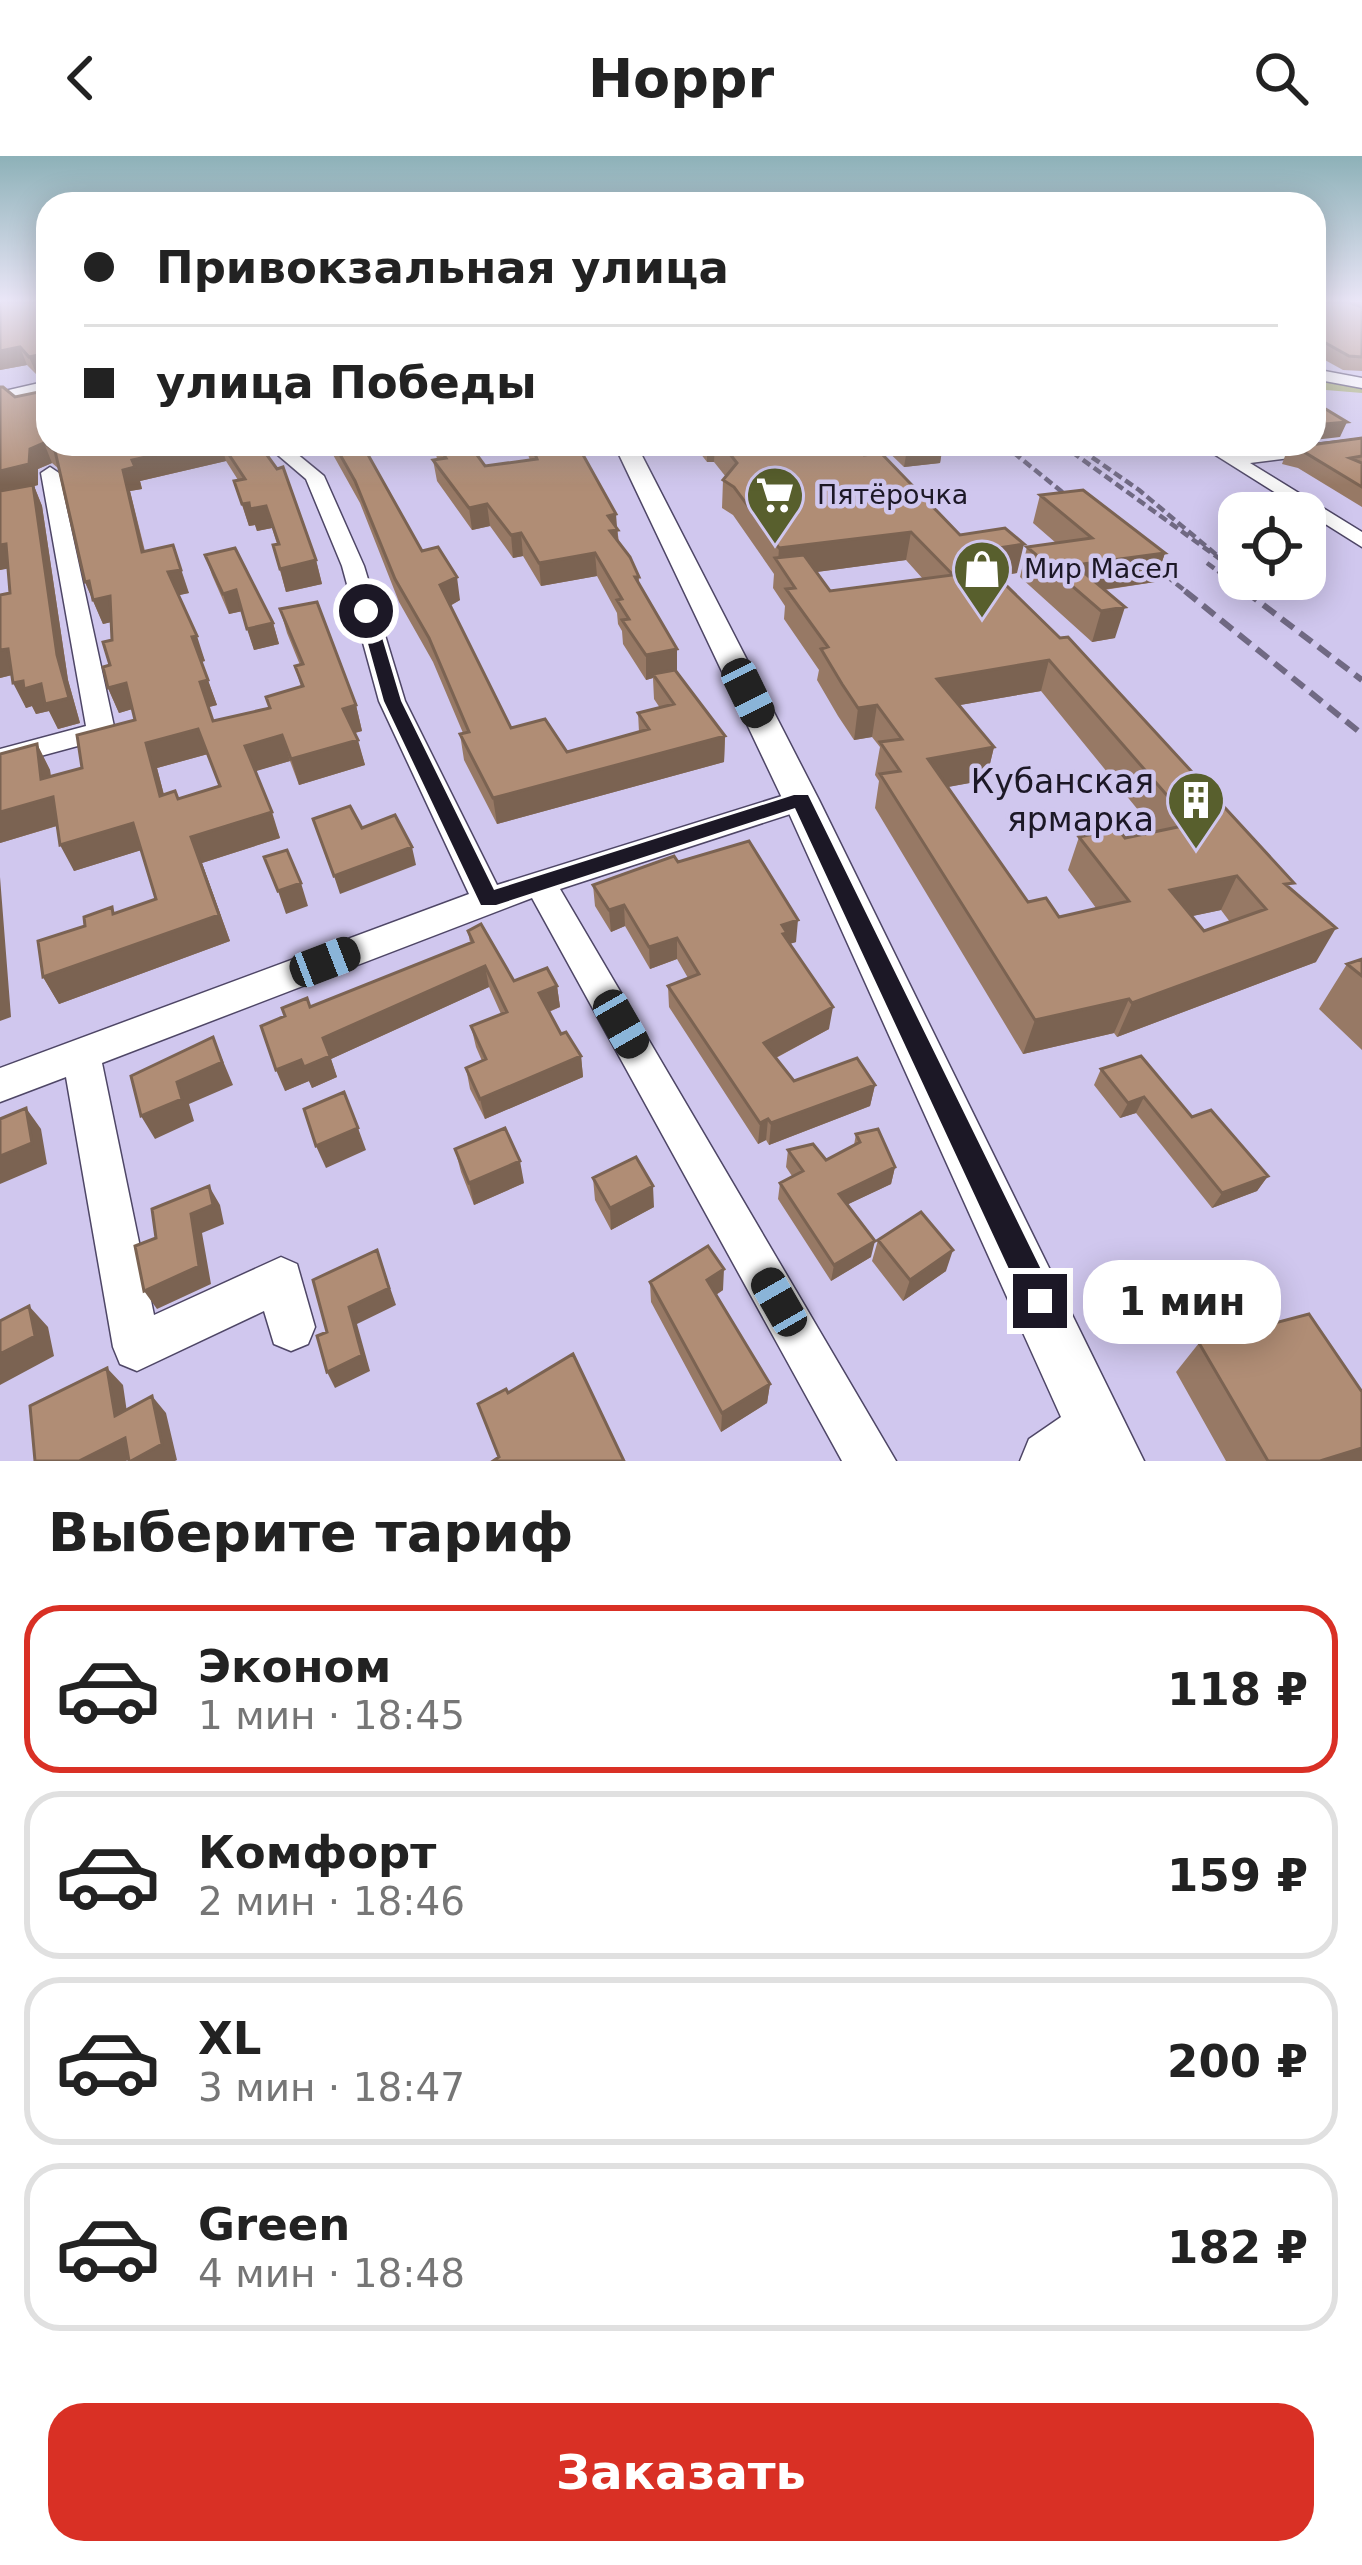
<!DOCTYPE html>
<html lang="ru">
<meta charset="utf-8">
<style>
:root{--surface:#fff;--page:#f2f2f2;--text:#222;--muted:#767676;--line:#e0e0e0;--accent:#d93025}
body{margin:0;font-family:"DejaVu Sans",sans-serif;background:var(--page);color:var(--text);height:100vh;display:flex;flex-direction:column;font-size:45px;white-space:nowrap}
*{box-sizing:border-box;margin:0}
p{font-size:39px;color:var(--muted)}
.icon{flex:none;width:66px;height:66px;fill:none;stroke:currentColor;stroke-width:2;stroke-linecap:round;stroke-linejoin:round}
.map{position:relative;height:1305px;overflow:hidden}
.details{display:flex;flex-direction:column;background:var(--surface);flex:1}
.details>*{flex:none}
.guide{position:absolute;left:36px;top:36px;width:1290px;height:264px;border-radius:36px;box-shadow:0 6px 30px #0003;display:grid;align-content:center;height:264px;padding:0 48px;background:var(--surface)}
.tools{position:absolute;left:1218px;top:336px;display:grid;gap:24px}
.tools a{display:grid;place-items:center;width:108px;height:108px;border-radius:24px;background:var(--surface);box-shadow:0 6px 30px #0003;font-size:60px}
.end{position:absolute;width:54px;height:54px;margin:-27px;border:15px solid #1c1826;background:#fff;box-shadow:0 0 0 6px #fff}
.from{border-radius:50%}
.bubble{position:absolute;height:84px;border-radius:36px;background:var(--surface);box-shadow:0 6px 30px #0003;font-size:39px;font-weight:700;line-height:84px;text-align:center}
.car{position:absolute;width:36px;height:72px;margin:-36px -18px;border-radius:15px;box-shadow:0 0 9px 3px #0007;background:linear-gradient(#222 24%,#8ab4d8 0 40%,#222 0 76%,#8ab4d8 0 86%,#222 0)}
.guide b{display:flex;align-items:center;gap:42px;height:114px;font-size:45px}
.guide b+b{border-top:3px solid var(--line)}
.guide i{width:30px;height:30px;background:var(--text)}
ul{padding:0;list-style:none}
li{display:flex;align-items:center;gap:36px;height:168px;margin:0 24px 18px;padding:0 24px;border:6px solid var(--line);border-radius:36px}
li div{flex:1}
li b{display:block;font-size:45px}
li em{font-style:normal;font-weight:700}
li.on{border-color:var(--accent)}
li>.icon{width:108px;height:108px;stroke-width:1.5}
h2{padding:0 48px;font-size:54px;line-height:144px}
.action{display:flex;gap:24px;margin-top:auto;padding:24px 48px}
.action a{flex:1;height:138px;border-radius:36px;background:var(--accent);color:#fff;font-size:48px;font-weight:700;line-height:138px;text-align:center}
header{display:flex;justify-content:space-between;align-items:center;height:156px;padding:0 48px;background:var(--surface);font-size:54px;font-weight:700}
.map>svg:first-child{display:block}
.lines{fill:none;stroke-linecap:round;stroke-linejoin:round}
.river{fill:#a4ad70;fill-rule:evenodd}
.minor-casing{stroke:#4e4666;stroke-width:3}
.tertiary-casing{stroke:#4e4666;stroke-width:3}
.minor{fill:#fff;fill-rule:evenodd}
.tertiary{fill:#fff;fill-rule:evenodd}
.rail-far1{stroke:#706983;stroke-width:4.5;stroke-dasharray:9 4.5;stroke-linecap:butt}
.rail{stroke:#706983;stroke-width:6;stroke-dasharray:15 8;stroke-linecap:butt}
.wall{fill:#977965;fill-rule:evenodd}
.shaded-wall{fill:#7b6352}
.building{fill:#b08d75;stroke:#7b6352;stroke-width:3;fill-rule:evenodd}
.route{fill:#1c1826}
.labels{text-anchor:middle;stroke-width:9;stroke-linejoin:round;paint-order:stroke}
.far-poi-label{font-size:27px;fill:#1c1826;stroke:#d0c7ee;text-anchor:start}
.poi-label{font-size:33px;fill:#1c1826;stroke:#d0c7ee;text-anchor:end}
</style>
<header><svg class="icon" aria-label="back" viewBox="0 0 24 24"><path d="M15 5l-7 7 7 7"/></svg>Hoppr<svg class="icon" aria-label="search" viewBox="0 0 24 24"><circle cx="10" cy="10" r="6"/><path d="M15 15l6 6"/></svg></header>
<div class="map">
<svg width="1362" height="1305" viewBox="0 0 1362 1305">
<rect width="100%" height="100%" fill="#d0c7ee"/>
<g class="lines">
<path class="river" d="M1314,219L1362,223V237L1314,233Z"/>
<g class="minor-casing">
<path id="minor" d="M1314,213L1362,222V232L1314,223Z
M1362,283V293L1250,307L1362,376V391L1198,288H1220L1234,297Z
M265,288H285L324,320L364,410L405,545L497,729L801,634L816,644L812,651L560,733L896,1305H842L532,742L102,907L154,1159L281,1101L297,1108L315,1171L308,1188L291,1195L274,1188L264,1155L137,1215L120,1208L113,1191L66,921L0,946V912L469,738L379,545L342,410L306,323Z
M50,311L59,317L115,575L111,581L0,611V593L86,570L41,317Z"/>
</g>
<g class="tertiary-casing">
<path id="tertiary" d="M48,225V237L0,248V236Z
M614,288H636L819,644L1144,1305H1020L1029,1283L1061,1261L783,644Z"/>
</g>
<use href="#minor" class="minor"/>
<use href="#tertiary" class="tertiary"/>
<path class="rail-far1" d="M1003,288L1087,356
M1061,288L1231,411L1139,334L1073,288
M1134,394L1189,438
M1207,407L1249,438"/>
<path class="rail" d="M1185,435L1362,578
M1245,435L1362,524"/>
</g>
<path class="wall" d="M0,146H48L37,219L27,209L0,214Z
M1314,146H1362V215L1343,214L1314,198Z
M0,231L48,288H259L316,404L322,428L286,436L273,389L277,388L272,372L257,375L255,369L249,370L234,325L238,324L226,305L140,325L142,333L130,335L145,395L189,437L178,439L205,505L201,506L217,549L209,551L213,565L270,552L301,531L295,510L300,509L287,477L280,453L356,549L362,575L355,577L365,609L299,629L290,605L255,615L280,682L202,707L230,785L59,848L43,821L85,770L112,751L115,757L156,743L141,694L74,715L57,670L0,687V598L37,588L50,614L51,621L82,612L135,564L132,553L119,557L108,532L112,484L111,466L103,468L85,426L59,313L52,307L38,313V329L34,330L42,350L68,524L80,567L58,573L49,555L36,558L32,550L26,552L12,519L0,522V439L10,437L8,412L0,414ZM208,598L220,630L178,643L164,639L157,612Z
M1362,282V351L1298,312L1282,308L1288,292Z
M327,288H362L422,395L460,444L450,450L511,572L567,596L639,576L638,557L660,552L654,543L653,522L646,524L623,488L622,475L618,468L617,457L597,420L541,430L523,400L513,402L490,370L472,374L437,325L433,304L437,303L434,288H494L471,292L485,310L530,304L524,288H577L617,372L619,386L639,421V429L677,493V516L725,580L724,606L497,668L464,604L460,578L463,577L433,506L399,446L360,347Z
M693,288H853L960,379L1017,417L997,420L1291,733L1316,806L1117,881L1114,877L1023,898L875,652L879,625L875,619L880,591L872,581L854,584L838,560L817,524L819,514L784,463L785,450L773,432L774,418L733,359L722,352L723,324L726,321L714,306H707ZM906,404L923,423L830,435L816,416ZM1041,535L1156,676L1125,682L1079,681L1068,714L1096,752L1059,761L1028,746L947,631L986,624L994,591L960,549ZM1221,754L1230,766L1204,775L1192,760Z
M880,288H941L943,289L940,307L904,311Z
M1040,339L1165,397L1155,426L1104,434L1115,482L1092,486L1020,421L1027,391L1056,387L1033,367Z
M205,399L273,467L279,488L254,494L242,455L229,458L212,419Z
M678,706L796,786L789,788L829,873L776,902L794,925L875,929L870,950L769,989L766,984L758,988L669,851L668,830L688,822L677,803L650,813L625,770L611,776L595,750L593,729Z
M468,775L514,825L557,830L560,851L549,856L561,878L581,900L583,921L485,963L470,933L466,912L482,905L476,891L471,870L501,858L489,831L331,903L337,921L312,932L309,925L285,935L310,851L470,787Z
M1362,803V894L1319,853L1347,808Z
M1101,913L1192,961L1268,1020L1257,1035L1212,1052L1136,957L1120,962L1094,929Z
M856,978L895,1011L891,1028L848,1048L871,1101L831,1125L778,1043L780,1027L792,1020L786,1011L788,994L826,1004L854,989Z
M455,993L524,1027L474,1049L461,1016Z
M593,1022L654,1051L611,1074L595,1044Z
M878,1084L946,1115L903,1145L872,1105Z
M650,1126L723,1134L716,1139L770,1228L767,1247L721,1276L651,1146Z
M1199,1187L1362,1305H1226L1176,1216Z"/>
<path class="shaded-wall" d="M1314,185H1322L1316,198H1314Z
M20,191L27,209L0,214V195Z
M48,197V217L37,219L29,201Z
M1347,266L1340,281L1314,284V269Z
M44,287L52,307L38,313V329L34,330L42,350L68,524L80,567L58,573L49,555L36,558L32,550L26,552L13,527L23,525L0,338V315L30,293Z
M204,288H221L226,305L140,325L142,333L130,335L150,419L142,396L123,314L132,304Z
M707,288H715L714,306H707Z
M943,289L940,307L904,311L907,293Z
M249,347L255,369L249,370L242,348Z
M487,348L490,370L472,374L469,352Z
M266,350L272,372L257,375L250,353Z
M616,358L619,396L611,398L608,360Z
M911,376L906,404L787,420L778,406L779,392Z
M521,377L523,400L513,402L511,379Z
M6,388L17,411L0,414V389Z
M1024,388L1017,417L967,425L972,396Z
M173,389L189,437L176,440L168,416Z
M595,397L597,420L541,430L539,407Z
M1165,397L1155,426L1080,437L1075,409Z
M316,404L322,428L286,436L280,413Z
M457,421L460,444L444,453L440,429Z
M89,425L110,440L120,464L103,468L85,426Z
M236,434L243,455L229,458L223,438Z
M1125,451L1115,482L1092,486L1101,455Z
M273,467L279,488L254,494L247,473Z
M197,480L205,505L201,506L192,481Z
M8,493L20,517L0,522V494Z
M677,493V517L653,518V522L646,524V499Z
M1049,504L1041,535L931,554L937,523Z
M208,524L217,549L209,551L200,526Z
M126,527L136,552L119,557L108,532Z
M356,549L362,575L350,578L343,553Z
M877,549L872,581L854,584L858,552Z
M198,573L208,598L157,612L171,666L160,640L146,587Z
M282,579L290,605L253,616L245,590Z
M725,580L724,606L497,668L493,642Z
M358,584L365,609L299,629L291,603Z
M37,588L50,614L53,643L66,667L0,687V656L41,623Z
M994,591L986,624L921,636L928,603Z
M272,656L280,682L202,707L230,785L59,848L43,821L219,759L191,681Z
M133,667L145,693L74,715L60,689Z
M412,691L416,709L340,738L334,720Z
M1237,720L1221,754L1155,768L1170,734Z
M0,721L11,861L0,865Z
M301,727L308,750L286,758L278,735Z
M624,749L625,770L611,776L609,754Z
M798,764L796,786L786,789L782,769Z
M1336,772L1316,806L1117,881L1132,847Z
M677,782V803L650,813L649,791Z
M485,810L489,831L331,903L337,921L312,932L309,925L285,935L276,914L323,882Z
M557,830L560,851L542,858L539,837Z
M1129,843L1114,877L1023,898L1035,864Z
M833,851L829,873L762,909L764,887Z
M213,881L233,929L189,948L194,965L155,983L141,960L177,926Z
M581,900L583,921L485,963L480,943Z
M875,929L870,950L769,989L771,967Z
M1144,941L1136,957L1120,962L1128,947Z
M26,952L41,973L47,1008L0,1028V1000Z
M768,963L766,984L758,988L760,967Z
M358,972L366,994L326,1012L316,990Z
M520,1005L524,1027L474,1049L469,1027Z
M895,1011L891,1028L836,1054L839,1038Z
M1268,1020L1257,1035L1212,1052L1222,1037Z
M209,1030L220,1049L224,1068L202,1077L211,1128L157,1153L144,1135Z
M653,1030L654,1051L611,1074L610,1052Z
M875,1085L871,1101L831,1125L834,1109Z
M377,1094L396,1149L357,1168L370,1215L335,1232L327,1216L349,1151Z
M953,1094L946,1115L903,1145L910,1124Z
M724,1113L723,1134L706,1145L707,1124Z
M29,1150L48,1171L54,1200L0,1229V1198Z
M107,1212L123,1229L130,1277L115,1260Z
M770,1228L767,1247L721,1276L722,1257Z
M152,1240L166,1257L177,1304L175,1305H131Z
M125,1282L140,1298L126,1305H79Z
M1362,1292V1305H1320Z"/>
<path class="building" d="M0,146H48V197L29,201L20,191L0,195Z
M1314,146H1348L1362,151V201L1349,200L1322,185H1314Z
M0,231H3L15,241L48,234V288H204L132,304L135,311L123,314L142,396L173,389L181,414L168,416L197,480L192,481L208,524L200,526L213,565L270,552L266,541L303,530L295,510L303,508L280,453L317,446L356,549L343,553L358,584L291,603L282,579L245,590L272,656L191,681L219,759L43,821L38,785L85,770L84,761L112,751L113,758L156,743L133,667L60,689L53,641L0,656V598L37,588L41,623L82,612L77,579L135,564L126,527L108,532L103,511L110,509L103,486L112,484L110,440L93,444L89,425L85,426L55,295L44,287L30,293L29,308L0,315ZM198,573L220,630L178,643L175,635L160,640L146,587Z
M1314,246L1347,266L1314,269Z
M1362,282V300L1350,302L1362,307V331L1304,296L1288,292Z
M222,288H259L277,313L283,311L316,404L280,413L273,389L279,388L266,350L250,353L249,347L242,348L234,325L245,323Z
M334,288H362L422,395L438,391L457,421L440,429L511,572L545,563L567,596L649,573L638,557L674,548L653,518L675,514L725,580L493,642L460,578L469,576L429,482L395,423L355,325Z
M437,288H469L485,310L537,303L531,288H577L616,358L608,360L618,374L610,375L630,401L639,421H635L677,493L646,499L622,464L629,463L617,444L622,443L595,397L539,407L521,377L511,379L487,348L469,352L433,304L446,302Z
M722,288H853L864,299L881,297L960,379L1005,372L1024,388L972,396L1060,482L1068,481L1294,727L1285,728L1336,772L1132,847L1129,843L1035,864L880,618L900,615L880,586L902,583L877,549L858,552L842,528L821,493L828,491L786,433L795,432L775,402L804,399L830,435L953,419L911,376L779,392L734,331L723,324L737,307ZM1049,504L1192,668L1125,682L1118,673L1079,681L1129,745L1059,761L1046,742L1028,746L928,603L994,591L937,523ZM1237,720L1266,753L1204,775L1170,734Z
M901,288H941L943,289L907,293Z
M33,329L57,499L69,542L45,548L41,528L24,533L23,525L13,527L8,493L0,494V439L10,437L6,388L0,389V335Z
M1083,334L1165,397L1075,409L1125,451L1101,455L1027,391L1092,382L1040,339Z
M235,392L273,467L247,473L236,434L223,438L205,399Z
M350,650L362,672L395,659L412,691L334,720L313,663Z
M749,685L798,764L782,769L787,777L783,778L833,851L764,887L794,925L857,902L875,929L771,967L768,963L760,967L668,830L699,818L677,782L649,791L624,749L609,754L593,729L674,700L678,706Z
M287,694L301,727L278,735L264,701Z
M481,768L514,825L547,812L557,830L539,837L561,878L566,876L581,900L480,943L466,912L486,903L471,870L507,856L485,810L323,882L330,900L304,911L301,904L276,914L261,870L285,860L282,852L307,842L310,851L473,786L468,775Z
M1362,803V820L1347,808Z
M213,881L222,906L177,926L182,943L141,960L131,920Z
M1141,900L1192,961L1211,954L1268,1020L1222,1037L1144,941L1128,947L1101,913Z
M344,936L358,972L316,990L304,953Z
M26,952L32,987L0,1000V963Z
M505,972L520,1005L469,1027L455,993Z
M878,973L895,1011L839,1038L875,1085L834,1109L780,1027L803,1015L788,994L813,988L826,1004L860,986L856,978Z
M636,1001L653,1030L610,1052L593,1022Z
M209,1030L213,1049L191,1058L199,1110L144,1135L135,1090L156,1082L152,1053Z
M921,1056L953,1094L910,1124L878,1084Z
M708,1090L724,1113L707,1124L770,1228L722,1257L650,1126Z
M377,1094L389,1132L349,1151L362,1199L327,1216L317,1180L327,1176L313,1124Z
M29,1150L35,1180L0,1198V1165Z
M1309,1158L1362,1236V1292L1320,1305H1268L1199,1187Z
M573,1198L624,1305H493L499,1301L478,1248L506,1233L508,1237Z
M107,1212L115,1260L152,1240L162,1288L131,1305H129L125,1282L79,1305H35L30,1250Z"/>
<linearGradient id="sky" x2="0" y2="1"><stop stop-color="#8db1b8"/><stop offset="0.44" stop-color="#eae6f7"/><stop offset="1" stop-color="#eae6f7" stop-opacity="0"/></linearGradient>
<rect width="1362" height="329" fill="url(#sky)"/>
<path class="route" d="M366,451L374,455L401,545L494,734L794,639H808L1051,1134L1055,1145L1051,1156L1040,1160L1029,1156L795,652L496,749H481L384,545L359,455Z"/>
<defs>
<g id="supermarket-pin" transform="scale(3)"><path d="M0 17L-7.5 6A9.5 9.5 0 1 1 7.5 6Z" fill="#585f2d" stroke="#d0c7ee"/><path d="M-6-5.5h2.5l.6 2H6L4.5 2H-2.5L-4.4-4H-6ZM-1.5 3.2a1.3 1.3 0 1 0 .1 0ZM3 3.2a1.3 1.3 0 1 0 .1 0Z" fill="#fff"/></g>
<g id="shop-pin" transform="scale(3)"><path d="M0 17L-7.5 6A9.5 9.5 0 1 1 7.5 6Z" fill="#585f2d" stroke="#d0c7ee"/><path d="M-5-2.5h2.3a2.7 3.5 0 0 1 5.4 0H5L5.5 6h-11ZM-1.5-2.5h3a1.5 2.3 0 0 0-3 0Z" fill="#fff"/></g>
<g id="building-pin" transform="scale(3)"><path d="M0 17L-7.5 6A9.5 9.5 0 1 1 7.5 6Z" fill="#585f2d" stroke="#d0c7ee"/><path d="M-4-6H4V6H1V3H-1V6H-4ZM-2.5-4.3h1.7v1.8h-1.7ZM.8-4.3h1.7v1.8H.8ZM-2.5-1h1.7V.8h-1.7ZM.8-1h1.7V.8H.8Z" fill="#fff"/></g>
</defs>
<g fill-rule="evenodd">
<use href="#supermarket-pin" x="775" y="339"/>
<use href="#shop-pin" x="982" y="413"/>
<use href="#building-pin" x="1196" y="644"/>
</g>
<g class="labels">
<g class="far-poi-label">
<text x="817" y="348">Пятёрочка</text>
<text x="1024" y="422">Мир Масел</text>
</g>
<g class="poi-label">
<text x="1154" y="637">Кубанская<tspan x="1154" dy="38">ярмарка</tspan></text>
</g>
</g>
</svg>
<div class="tools">
<a><svg class="icon" aria-label="locate" viewBox="0 0 24 24"><circle cx="12" cy="12" r="6"/><path d="M12 2v4M12 18v4M2 12h4M18 12h4"/></svg></a>
</div>
<i class="end from" style="left:366px;top:455px"></i>
<i class="end" style="left:1040px;top:1145px"></i>
<div class="bubble" style="left:1083px;top:1104px;width:198px">1 мин</div>
<i class="car" style="left:748px;top:537px;rotate:154deg"></i>
<i class="car" style="left:325px;top:806px;rotate:69deg"></i>
<i class="car" style="left:621px;top:868px;rotate:150deg"></i>
<i class="car" style="left:779px;top:1146px;rotate:330deg"></i>
<div class="guide">
<b><i class="from"></i>Привокзальная улица</b>
<b><i></i>улица Победы</b>
</div>
</div>
<section class="details">
<h2>Выберите тариф</h2>
<ul>
<li class="on"><svg class="icon" aria-label="car" viewBox="0 0 24 24"><path d="M5 17H2v-5l4-1 3-4h7l3 4 3 1v5h-3M9 17h6M6 11h13"/><circle cx="7" cy="17" r="2"/><circle cx="17" cy="17" r="2"/></svg><div><b>Эконом</b><p>1 мин · 18:45</p></div><em>118 ₽</em></li>
<li><svg class="icon" aria-label="car" viewBox="0 0 24 24"><path d="M5 17H2v-5l4-1 3-4h7l3 4 3 1v5h-3M9 17h6M6 11h13"/><circle cx="7" cy="17" r="2"/><circle cx="17" cy="17" r="2"/></svg><div><b>Комфорт</b><p>2 мин · 18:46</p></div><em>159 ₽</em></li>
<li><svg class="icon" aria-label="car" viewBox="0 0 24 24"><path d="M5 17H2v-5l4-1 3-4h7l3 4 3 1v5h-3M9 17h6M6 11h13"/><circle cx="7" cy="17" r="2"/><circle cx="17" cy="17" r="2"/></svg><div><b>XL</b><p>3 мин · 18:47</p></div><em>200 ₽</em></li>
<li><svg class="icon" aria-label="car" viewBox="0 0 24 24"><path d="M5 17H2v-5l4-1 3-4h7l3 4 3 1v5h-3M9 17h6M6 11h13"/><circle cx="7" cy="17" r="2"/><circle cx="17" cy="17" r="2"/></svg><div><b>Green</b><p>4 мин · 18:48</p></div><em>182 ₽</em></li>
</ul>
<div class="action"><a>Заказать</a></div>
</section>
